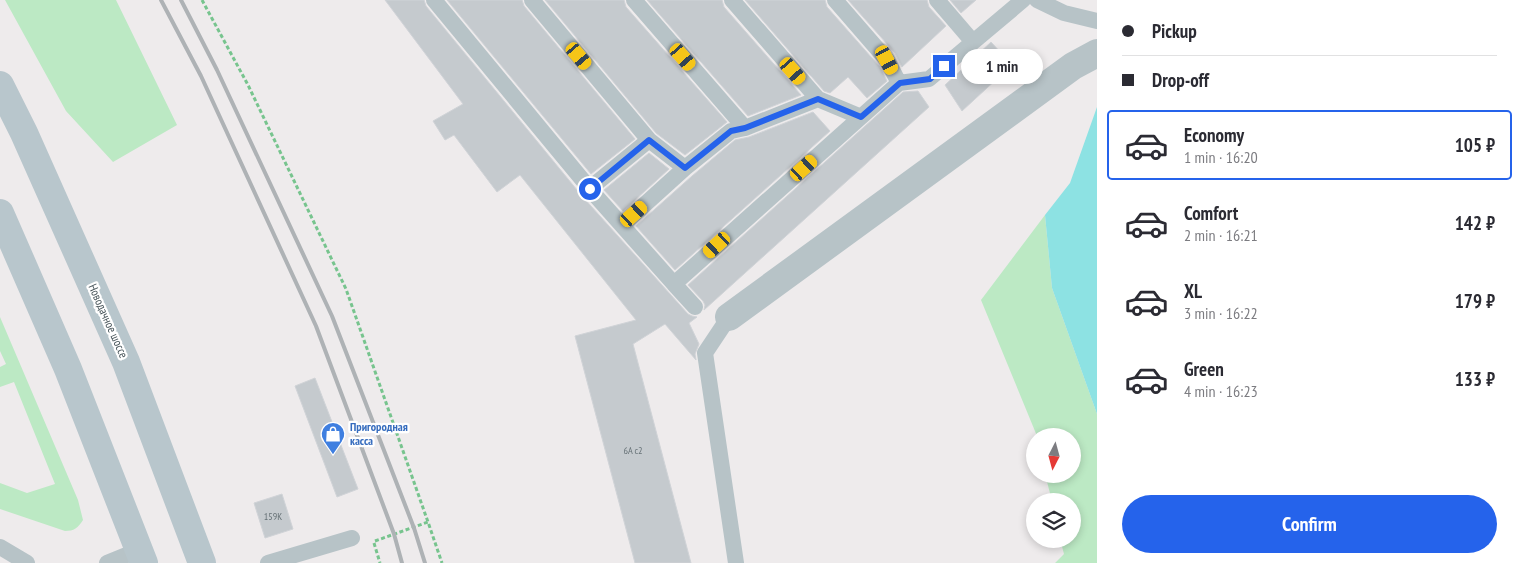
<!DOCTYPE html>
<meta charset="utf-8">
<style>
:root{--surface:#fff;--page:#f7f7f7;--text:#2b2b33;--muted:#7c7c81;--line:#e1e1e2;--accent:#2563eb}
body{margin:0;font-family:"PT Sans Narrow",sans-serif;background:var(--page);color:var(--text);height:100vh;display:flex;flex-direction:column;font-size:19px;white-space:nowrap}
*{box-sizing:border-box;margin:0}
p{font-size:16px;color:var(--muted)}
.icon{flex:none;width:28px;height:28px;fill:none;stroke:currentColor;stroke-width:2;stroke-linecap:round;stroke-linejoin:round}
.map{position:relative;flex:1;overflow:hidden}
.panel{display:flex;flex-direction:column;background:var(--surface);width:425px}
.panel>*{flex:none}
.top-card{display:grid;align-content:center;height:110px;padding:0 25px;background:var(--surface)}
.needle{width:32px;rotate:186deg}
.fabs{position:absolute;left:1026px;top:428px;display:grid;gap:10px}
.fabs a{display:grid;place-items:center;width:55px;height:55px;border-radius:50%;background:var(--surface);box-shadow:0 2px 8px #0003;font-size:25px}
.end{position:absolute;width:22px;height:22px;margin:-11px;border:6px solid #2563eb;background:#fff;box-shadow:0 0 0 2px #fff}
.from{border-radius:50%}
.bubble{position:absolute;height:35px;border-radius:18px;background:var(--surface);box-shadow:0 2px 8px #0003;font-size:16px;font-weight:700;line-height:35px;text-align:center}
.car{position:absolute;width:15px;height:30px;margin:-15px -8px;border-radius:6px;box-shadow:0 0 4px 1px #0007;background:linear-gradient(#f5c518 24%,#345 0 40%,#f5c518 0 76%,#345 0 86%,#f5c518 0)}
.top-card b{display:flex;align-items:center;gap:18px;height:48px;font-size:19px}
.top-card b+b{border-top:1px solid var(--line)}
.top-card i{width:12px;height:12px;background:var(--text)}
ul{padding:0;list-style:none}
li{display:flex;align-items:center;gap:15px;height:70px;margin:0 10px 8px;padding:0 15px;border:2px solid transparent;border-radius:5px}
li div{flex:1}
li b{display:block;font-size:19px}
li em{font-style:normal;font-weight:700}
li.on{border-color:var(--accent)}
li>.icon{width:45px;height:45px;stroke-width:1.5}
.action{display:flex;gap:10px;margin-top:auto;padding:10px 25px}
.action a{flex:1;height:58px;border-radius:30px;background:var(--accent);color:#fff;font-size:20px;font-weight:700;line-height:58px;text-align:center}
main{display:flex;flex:1;min-height:0}
.map>svg:first-child{display:block}
.green{fill:#bce9c4}
.water{fill:#8de2e3}
.building{fill:#c5cace;stroke:#d0d3d7}
.lines{fill:none;stroke-linecap:round;stroke-linejoin:round}
.path{stroke:#77c48e;stroke-width:3;stroke-dasharray:4 2.5;stroke-linecap:butt}
.lane{stroke:#b7c3c7;stroke-width:16}
.street{stroke:#b7c3c7;stroke-width:28}
.secondary{stroke:#b8c6cc;stroke-width:28}
.rail{stroke:#aeb2b5;stroke-width:4}
.route{stroke:#2563eb;stroke-width:6}
.labels{text-anchor:middle;stroke-width:4.5;stroke-linejoin:round;paint-order:stroke}
.number-label{font-size:10px;fill:#657075}
.street-label{font-size:12px;fill:#455257;stroke:#fff}
.shop-label{font-size:12px;font-weight:bold;fill:#366cbe;stroke:#fff;text-anchor:start}
</style>
<main>
<div class="map">
<svg width="1097" height="563" viewBox="0 0 1097 563">
<rect width="100%" height="100%" fill="#eeebec"/>
<path class="green" d="M5,0H116L177,125L113,162L66,111Z
M1045,215L1052,288L1097,414V563H1055L1064,554L1060,539H1072V501H1052L1045,474H1072V436H1037L981,300Z
M0,317L78,500L83,520C78,528 74,531 65,531L0,509V483L27,493L55,484L14,382L0,387V367L6,364L0,351Z"/>
<path class="water" d="M1097,107V414L1052,288L1045,215L1070,183Z"/>
<path class="building" d="M385,0H424L426,6L582,196L688,314L692,316L697,317L689,323L699,344L695,354L696,360L665,324L633,344L691,563H635L575,336L636,320L520,175L497,192L454,135L445,140L433,121L463,104Z
M447,0H522L524,6L635,139L591,174Z
M545,0H624L626,7L727,122L685,155L656,133Z
M647,0H722L724,7L801,95L748,116Z
M745,0H825L827,7L879,66L887,81L867,98L848,77L830,93L824,91Z
M848,0H927L929,7L946,26L902,67L895,53Z
M950,0H976L961,13Z
M991,42L1012,65L962,111L945,85Z
M918,91L929,107L704,310L705,305L703,301L688,285L903,92Z
M813,112L830,131L675,270L636,226L692,176L735,140L749,137Z
M649,153L669,169L623,211L604,190Z
M315,378L358,489L337,497L295,386Z
M282,494L293,529L265,538L254,503Z"/>
<g class="lines">
<path class="path" d="M202,0L248,85L346,289L428,522
M375,541L428,522L442,563
M374,543L380,563"/>
<path class="lane" d="M434,0L595,195L674,284
M532,0L649,140L685,168L622,225
M634,0L745,128L818,99L732,0
M835,0L887,60L899,83
M937,0L973,42
M1037,0L1064,13L1097,21
M818,99L861,117
M685,168L731,131L745,128
M589,189L649,140
M695,307L674,284L899,83L929,79L1023,0
M729,317L705,353L736,563
M0,547L27,563
M107,563L139,550
M268,563L352,538"/>
<path class="street" d="M729,317L1073,66L1097,53"/>
<path class="secondary" d="M0,85L24,133L126,362L202,563
M0,213L68,369L144,563"/>
<path class="rail" d="M161,0L201,76L316,326L394,534L402,563
M181,0L217,70L332,316L414,528L425,563"/>
</g>
<g class="lines">
<path class="route" d="M590,189L649,140L685,168L731,131L745,128L818,99L861,117L900,83L930,79L944,66"/>
</g>
<defs>
<g id="shop-pin" transform="scale(1.25)"><path d="M0 17L-7.5 6A9.5 9.5 0 1 1 7.5 6Z" fill="#3f7fe0" stroke="#fff"/><path d="M-5-2.5h2.3a2.7 3.5 0 0 1 5.4 0H5L5.5 6h-11ZM-1.5-2.5h3a1.5 2.3 0 0 0-3 0Z" fill="#fff"/></g>
</defs>
<g fill-rule="evenodd">
<use href="#shop-pin" x="333" y="434"/>
</g>
<g class="labels">
<g class="number-label">
<text x="633" y="454">6А с2</text>
<text x="273" y="520">159К</text>
</g>
<g class="street-label">
<text transform="translate(108 321) rotate(66)" y="4">Новодачное шоссе</text>
</g>
<g class="shop-label">
<text x="350" y="431">Пригородная<tspan x="350" dy="14">касса</tspan></text>
</g>
</g>
</svg>
<div class="fabs">
<a><svg class="needle" viewBox="-14 -14 28 28"><path d="M0-13l5 13h-10z" fill="#e53935"/><path d="M0 13l5-13h-10z" fill="#7c7c81"/></svg></a>
<a><svg class="icon" aria-label="layers" viewBox="0 0 24 24"><path d="M12 4l9 5-9 5-9-5zM3 14l9 5 9-5"/></svg></a>
</div>
<i class="end from" style="left:590px;top:189px"></i>
<i class="end" style="left:944px;top:66px"></i>
<div class="bubble" style="left:961px;top:49px;width:82px">1 min</div>
<i class="car" style="left:579px;top:56px;rotate:140deg"></i>
<i class="car" style="left:683px;top:57px;rotate:139deg"></i>
<i class="car" style="left:887px;top:60px;rotate:152deg"></i>
<i class="car" style="left:793px;top:71px;rotate:139deg"></i>
<i class="car" style="left:804px;top:168px;rotate:48deg"></i>
<i class="car" style="left:634px;top:214px;rotate:48deg"></i>
<i class="car" style="left:717px;top:245px;rotate:228deg"></i>
</div>
<section class="panel">
<div class="top-card">
<b><i class="from"></i>Pickup</b>
<b><i></i>Drop-off</b>
</div>
<ul>
<li class="on"><svg class="icon" aria-label="car" viewBox="0 0 24 24"><path d="M5 17H2v-5l4-1 3-4h7l3 4 3 1v5h-3M9 17h6M6 11h13"/><circle cx="7" cy="17" r="2"/><circle cx="17" cy="17" r="2"/></svg><div><b>Economy</b><p>1 min · 16:20</p></div><em>105 ₽</em></li>
<li><svg class="icon" aria-label="car" viewBox="0 0 24 24"><path d="M5 17H2v-5l4-1 3-4h7l3 4 3 1v5h-3M9 17h6M6 11h13"/><circle cx="7" cy="17" r="2"/><circle cx="17" cy="17" r="2"/></svg><div><b>Comfort</b><p>2 min · 16:21</p></div><em>142 ₽</em></li>
<li><svg class="icon" aria-label="car" viewBox="0 0 24 24"><path d="M5 17H2v-5l4-1 3-4h7l3 4 3 1v5h-3M9 17h6M6 11h13"/><circle cx="7" cy="17" r="2"/><circle cx="17" cy="17" r="2"/></svg><div><b>XL</b><p>3 min · 16:22</p></div><em>179 ₽</em></li>
<li><svg class="icon" aria-label="car" viewBox="0 0 24 24"><path d="M5 17H2v-5l4-1 3-4h7l3 4 3 1v5h-3M9 17h6M6 11h13"/><circle cx="7" cy="17" r="2"/><circle cx="17" cy="17" r="2"/></svg><div><b>Green</b><p>4 min · 16:23</p></div><em>133 ₽</em></li>
</ul>
<div class="action"><a>Confirm</a></div>
</section>
</main>
